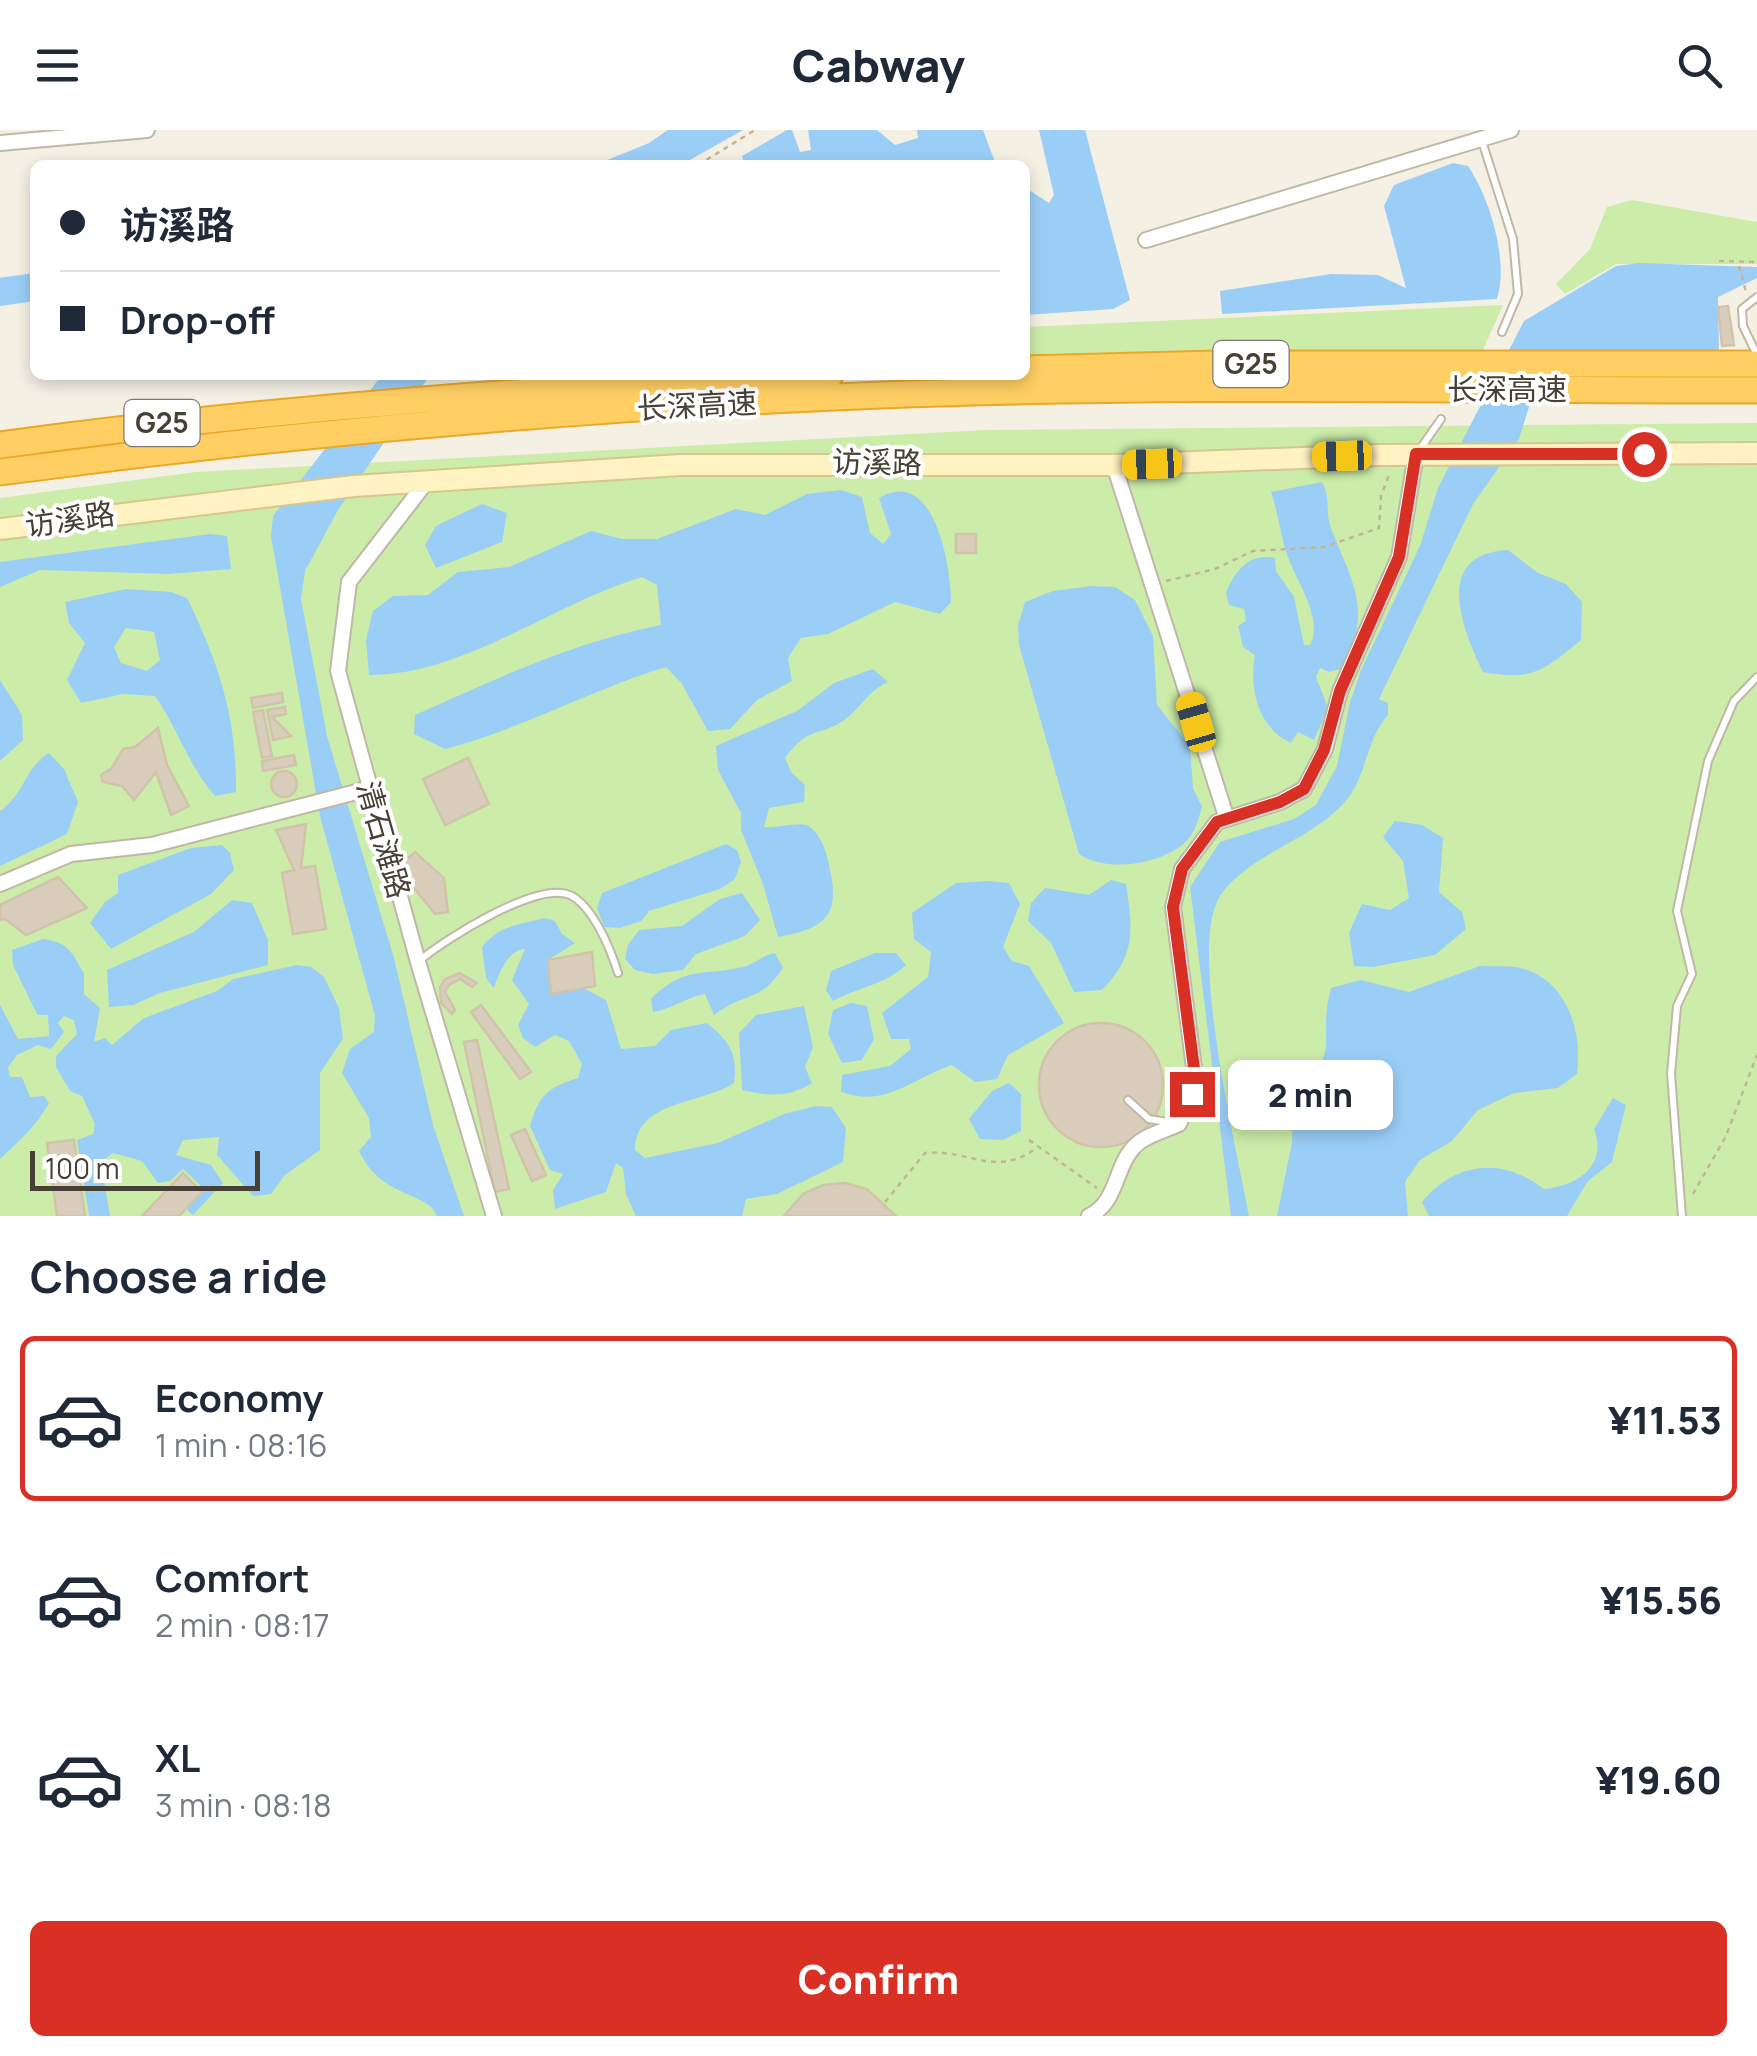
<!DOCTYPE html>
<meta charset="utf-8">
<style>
:root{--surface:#fff;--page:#f6f6f7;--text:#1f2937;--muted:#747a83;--line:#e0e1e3;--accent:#d93025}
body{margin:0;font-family:Manrope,"Noto Sans SC",sans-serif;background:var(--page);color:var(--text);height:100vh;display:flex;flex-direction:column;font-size:38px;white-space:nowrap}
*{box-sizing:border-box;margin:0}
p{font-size:32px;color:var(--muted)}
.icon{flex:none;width:55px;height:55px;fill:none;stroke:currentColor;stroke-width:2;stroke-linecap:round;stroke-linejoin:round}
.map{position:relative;height:1086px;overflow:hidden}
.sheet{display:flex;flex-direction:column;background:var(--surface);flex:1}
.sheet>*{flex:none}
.guide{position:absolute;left:30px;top:30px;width:1000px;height:220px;border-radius:15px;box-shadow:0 5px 15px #0003;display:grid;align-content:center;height:220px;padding:0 30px;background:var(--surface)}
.scale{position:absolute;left:30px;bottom:25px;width:230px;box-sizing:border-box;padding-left:10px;border:5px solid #474034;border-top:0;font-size:28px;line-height:35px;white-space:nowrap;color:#474034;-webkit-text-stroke:8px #fff;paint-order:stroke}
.end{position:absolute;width:45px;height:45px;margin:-22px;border:12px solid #d93025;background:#fff;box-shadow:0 0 0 5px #fff}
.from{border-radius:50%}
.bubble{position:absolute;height:70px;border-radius:15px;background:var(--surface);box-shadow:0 5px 15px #0003;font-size:32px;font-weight:800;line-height:70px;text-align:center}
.car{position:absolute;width:30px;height:60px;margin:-30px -15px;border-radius:12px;box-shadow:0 0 8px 2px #0007;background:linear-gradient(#f5c518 24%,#345 0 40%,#f5c518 0 76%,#345 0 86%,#f5c518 0)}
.guide b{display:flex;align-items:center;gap:35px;height:95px;font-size:38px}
.guide b+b{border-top:2px solid var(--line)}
.guide i{width:25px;height:25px;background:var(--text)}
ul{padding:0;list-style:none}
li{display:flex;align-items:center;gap:30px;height:165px;margin:0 20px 15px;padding:0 10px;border:5px solid transparent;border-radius:15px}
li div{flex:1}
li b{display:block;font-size:38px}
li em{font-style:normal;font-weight:800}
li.active{border-color:var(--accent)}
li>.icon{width:90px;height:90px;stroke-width:1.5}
h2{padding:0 30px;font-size:45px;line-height:120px}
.button{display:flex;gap:20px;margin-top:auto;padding:20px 30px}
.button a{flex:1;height:115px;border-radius:15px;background:var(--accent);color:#fff;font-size:40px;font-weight:800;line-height:115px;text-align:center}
header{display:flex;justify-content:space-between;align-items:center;height:130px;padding:0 30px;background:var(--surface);font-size:45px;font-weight:800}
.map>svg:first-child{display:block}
.green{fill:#cceca9}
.water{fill:#9bcef6;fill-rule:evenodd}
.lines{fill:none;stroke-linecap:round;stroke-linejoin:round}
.river{stroke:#9bcef6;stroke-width:28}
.building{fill:#d9cebc;stroke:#d2c4ab;stroke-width:2.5}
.lane-casing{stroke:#c0b8a6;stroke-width:10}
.street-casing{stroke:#c0b8a6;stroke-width:18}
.secondary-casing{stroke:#d7c690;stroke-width:24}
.highway-casing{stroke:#eba827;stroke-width:29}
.path{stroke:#c3b496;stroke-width:2.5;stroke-dasharray:5 5;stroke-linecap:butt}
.lane{stroke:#fff;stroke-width:6}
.street{stroke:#fff;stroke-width:14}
.secondary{stroke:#fff2c3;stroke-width:20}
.highway{stroke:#ffcf64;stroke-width:25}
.route{stroke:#d93025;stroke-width:12}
.labels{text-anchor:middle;stroke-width:8;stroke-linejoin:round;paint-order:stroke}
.shield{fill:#fff;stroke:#7e7971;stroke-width:2.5}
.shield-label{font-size:28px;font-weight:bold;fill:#474034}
.street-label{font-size:30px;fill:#474034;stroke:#fff}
</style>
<header><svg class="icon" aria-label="menu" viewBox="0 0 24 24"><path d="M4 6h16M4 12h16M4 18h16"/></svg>Cabway<svg class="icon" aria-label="search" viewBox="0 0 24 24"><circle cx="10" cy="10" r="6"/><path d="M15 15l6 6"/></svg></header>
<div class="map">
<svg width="1757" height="1086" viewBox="0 0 1757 1086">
<rect width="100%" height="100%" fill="#f4f0e4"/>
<path class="green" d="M1632,70L1757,92V134H1616L1565,164L1556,154L1590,119L1607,77Z
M1503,175L1482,222L1025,236V197Z
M1757,293V1086H0V368L196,342L986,300Z"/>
<path class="water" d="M668,0H743L681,35H595L649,13Z
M787,0H792L800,22L811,20L808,0H877L895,15L918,8L917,0H983L996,35H745L742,26Z
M1039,0H1085L1130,170L1113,179L1025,185V127H1029L1025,64L1029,60L1049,73L1054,65Z
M1453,33L1468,36C1490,68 1509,132 1497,169L1222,184L1220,161L1331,144L1378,145L1406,158L1384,76L1394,55Z
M1639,133L1757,137V148L1718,167L1719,226L1532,267L1519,309L1473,374L1379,569L1388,573V585C1365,611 1367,647 1345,672C1311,710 1254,722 1222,763C1185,811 1238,1022 1249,1086H1231L1190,757L1220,712L1294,689L1316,675L1337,636L1350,572L1362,538L1420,416L1438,358L1524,191L1616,136Z
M382,245H430L338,380L305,441L301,469L327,606L394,828L433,995L464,1086H437C428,1061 381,1069 359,1021L371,1007L369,988L342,943L350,919L374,902L375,886L320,686L271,406L273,386Z
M1322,352C1331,368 1325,383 1331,398C1352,452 1375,483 1340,539L1329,542L1320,538L1316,547L1328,578L1314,610L1298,602L1291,613C1257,597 1249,558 1255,525L1243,517L1238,496L1246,491L1244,479L1229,475L1226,463C1234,441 1250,422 1275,428L1276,441L1294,467L1304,515H1310C1323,490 1299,455 1290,432C1281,411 1279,385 1271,362Z
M841,360L862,367L870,403L883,414L891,404L879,368C934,335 951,435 951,472L940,484L895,472L828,504L801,508L788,528L792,551L757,570L730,599L708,601L682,554L666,537C590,560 522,599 445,619L414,604L415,585C499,548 570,513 661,495L657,455L642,447C554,473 463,546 369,545L366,510L373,481L393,466L428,465L458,442L509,437L591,401L622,409H657L736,379L765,385L807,364Z
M482,374L507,383L502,412L436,438L425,415L436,396Z
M210,404L227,406L231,439L169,444L40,440L0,457V432Z
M1508,420L1538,443L1566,454L1582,472L1581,510C1543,541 1533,551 1483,542C1462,498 1432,424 1508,420Z
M1092,456L1115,457L1135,470L1153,506L1157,575L1190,616L1193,658L1202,677C1199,687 1196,699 1190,707C1169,734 1107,744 1079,724L1019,515L1018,495L1025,472L1053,461Z
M126,459L171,462L187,468C219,533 237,589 236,662L215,666C188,635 178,599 155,566L123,564L81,573L67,550L85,513L69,493L65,472ZM126,498L154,502L160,530L147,541L121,533L114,517Z
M873,539L888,552C867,561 858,583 838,594C812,607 807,599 785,628L791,642L805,655L804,672L769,678L764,697C777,699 801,690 810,697C823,707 827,725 830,740C841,788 822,799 778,807L763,754L741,700V683L718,640L716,616L797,581L834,553Z
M0,550L22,585L23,610L0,631Z
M49,623L64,639L78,672L67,704L0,736V681C24,665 26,636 49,623Z
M1395,691L1422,695L1443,708L1439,762L1462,782L1466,799L1435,825L1373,837L1354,836L1349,803L1362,774L1390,780L1409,768L1403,731L1383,707Z
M726,714L737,720L741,732L735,749L720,759L649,781L641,791L620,798L604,797L597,778L602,763Z
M222,715L230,723L234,740L211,764L111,819L90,793L105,772L118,763V745L191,718Z
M1111,750L1126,754C1133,800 1136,825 1102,860L1074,862L1051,813L1028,791L1031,773L1045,758L1089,765Z
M987,751L1009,753L1020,774L1003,817L1012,831L1029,836L1064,893L1008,925L997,949L975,952L952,935C910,949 887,978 841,962L842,945L890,936L911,919L909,909H891L882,883L928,847L931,822L914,809L912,783L956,753Z
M742,763L760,790L745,806L696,824L683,840L653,844L635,840L625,829L628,815L639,800L682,796L720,769Z
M232,770L252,773L268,810V835L160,863L133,875L109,877L107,840L194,802Z
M545,788L555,791L562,804L575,813L548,830L551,864L583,858L606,870L621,919L655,916L671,900L707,893C730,912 738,924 734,953C700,975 636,970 635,1020L645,1028L718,1013L784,984L816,976L832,977L846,998L843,1032L777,1064L746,1069L742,1086H636L626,1064L623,1038L616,1033L606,1062L555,1079L553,1060L563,1044L550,1040L530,996C539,965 547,958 578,948L582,934L569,911L555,905L535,917L523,908L518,895L529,874L512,850L525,819C508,820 499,843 494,858L486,848L482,817C498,796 520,794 545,788Z
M43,809C71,813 71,823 84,843V864L100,878L94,912L105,908L112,915L144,888L217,861L233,849L297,835L311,837L324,847L339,878L343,909L320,943V1020L285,1045L271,1064L253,1066L217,1025L219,1007L183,1010L176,1025L211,1035L223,1053L193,1085L187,1080L204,1059L183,1039L170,1051L158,1053L142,1031L113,1023L101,1032L110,1086H89L77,1010L93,1004L95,994L82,966L70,961L56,937V926L77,904L74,890L64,886L58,893L64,902L51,919L38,915L17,925L8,937L10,947H22L30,967L44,966L49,973C38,994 19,1011 0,1029V875L18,909L49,906L48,885H38L34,878L13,835L12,820Z
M775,823L783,838C759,874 745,861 714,885L705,864C686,867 673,879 653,882L651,869C686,834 705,847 746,836C756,833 763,825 775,823Z
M875,823H896L906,835C885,855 858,857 833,871L826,860L831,841Z
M1480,836C1493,837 1507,835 1520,838C1567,849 1583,902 1577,944L1558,958L1514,963L1478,980L1452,1011L1420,1030L1405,1052L1408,1086H1277L1292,1013L1294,966C1345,916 1316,916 1331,858L1361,850L1409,862Z
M851,873L867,876L874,909L862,930L842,933L828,904L833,880Z
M804,876L813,917L805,937L812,953C789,968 768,966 742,960L739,903L756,885Z
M1009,953L1021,964V1001L1003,1010L980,1009L969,989L992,961Z
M1613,968L1626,975L1612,1032L1588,1051L1567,1086H1429L1422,1072C1456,1031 1503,1027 1544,1059C1579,1056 1608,1034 1594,999Z"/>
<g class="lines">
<path class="river" d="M0,162L35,157"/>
</g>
<path class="building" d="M1728,176L1734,215L1722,216L1718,177Z
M956,404H976V423H956Z
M282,563L283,572L253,578L251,568Z
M285,577L286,584L272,587L291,606L273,610L267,580Z
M263,580L272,626L262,628L253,582Z
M158,598L167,635L189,676L171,685L156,642L134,670L122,656L103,652L101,645L112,638L123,619L135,617Z
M294,625L296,635L263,641L262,631Z
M468,628L489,674L445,695L423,649Z
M271 654a13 13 0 1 1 26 0a13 13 0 1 1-26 0Z
M306,694L301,738L315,736L326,799L293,804L282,743L294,740L276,700Z
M415,722L444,748L448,782L435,784L410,753L406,730Z
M58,747L87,778L26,805L5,789L0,790V775Z
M592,822L595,856L551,864L548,830Z
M460,843L477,853L472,857L460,849L449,855L445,862L455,880L452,884L441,873L440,857L445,849Z
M481,875L531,942L520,949L471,882Z
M1039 955a62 62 0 1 1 124 0a62 62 0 1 1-124 0Z
M477,910L509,1059L495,1062L464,912Z
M525,999L546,1045L532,1051L511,1005Z
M74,1010L85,1086H57L47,1013Z
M183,1043L202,1062L179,1086H142Z
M845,1053L867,1059L896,1086H784L803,1064L823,1055Z"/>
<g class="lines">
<g class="lane-casing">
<path id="lane" d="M1482,11L1513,109L1518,164L1502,202
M1757,167L1742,179L1743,196L1757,225
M1420,319L1441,289
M419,831C445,809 537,751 570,765C593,776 611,820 618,843
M1128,970L1149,989L1173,993
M1682,1086L1671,944L1677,876L1692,844L1677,781L1708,631L1734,571L1757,547"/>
</g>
<g class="street-casing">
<path id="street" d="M0,13L147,0
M1146,110L1511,0
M1114,335L1226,686
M427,351L349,452L338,541L418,832L494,1086
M0,754L71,724L152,715L368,659
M1089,1086C1119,1072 1114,1035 1136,1015C1146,1005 1166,1000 1179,994L1192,965L1194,938L1173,777L1182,739L1217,692L1280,672L1304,659L1325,619L1340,561L1399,427L1416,324"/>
</g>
<g class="secondary-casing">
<path id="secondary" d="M0,399L354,356L680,335H1114L1380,325L1757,323"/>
</g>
<g class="highway-casing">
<path id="highway" d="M1025,239L1216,234H1757
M0,315C279,277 549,258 830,245
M0,342C292,303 586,277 881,265C1173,254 1465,260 1757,260"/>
</g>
<path class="path" d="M698,35L755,0
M1719,131L1757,132
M1739,136L1746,162
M1166,451L1215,439L1253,421L1324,417L1379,398L1381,366L1389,345
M1029,1010L1097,1058
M1693,1064L1726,1006L1757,925
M885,1072L925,1023C972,1019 995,1049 1038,1017"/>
<use href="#lane" class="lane"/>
<use href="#street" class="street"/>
<use href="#secondary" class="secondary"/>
<use href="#highway" class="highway"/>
</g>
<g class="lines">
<path class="route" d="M1192,964L1194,938L1173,777L1182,739L1217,692L1280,672L1304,659L1324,620L1340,561L1399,427L1416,324H1644"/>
</g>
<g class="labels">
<g class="shield">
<rect x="1213.5" y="211" width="75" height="46" rx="8"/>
<rect x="124.5" y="270" width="75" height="46" rx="8"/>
</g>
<g class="shield-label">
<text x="1251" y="244">G25</text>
<text x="162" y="303">G25</text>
</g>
<g class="street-label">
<text x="1507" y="270">长深高速</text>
<text transform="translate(697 276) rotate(-3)" y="10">长深高速</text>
<text transform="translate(877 333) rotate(1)" y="10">访溪路</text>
<text transform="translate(70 390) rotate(-8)" y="10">访溪路</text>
<text transform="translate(383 710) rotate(74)" y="10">清石滩路</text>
</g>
</g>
</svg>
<div class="scale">100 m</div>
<i class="end from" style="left:1644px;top:324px"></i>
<i class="end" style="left:1192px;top:964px"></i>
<div class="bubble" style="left:1228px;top:930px;width:165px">2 min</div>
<i class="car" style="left:1342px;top:326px;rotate:268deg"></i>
<i class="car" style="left:1152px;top:334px;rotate:268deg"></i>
<i class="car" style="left:1196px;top:592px;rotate:344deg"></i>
<div class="guide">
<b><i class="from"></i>访溪路</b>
<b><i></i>Drop-off</b>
</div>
</div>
<section class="sheet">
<h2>Choose a ride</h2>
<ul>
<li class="active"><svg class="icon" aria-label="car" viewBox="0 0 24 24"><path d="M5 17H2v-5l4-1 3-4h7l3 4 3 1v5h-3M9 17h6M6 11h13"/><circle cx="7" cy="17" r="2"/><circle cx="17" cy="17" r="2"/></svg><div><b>Economy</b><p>1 min · 08:16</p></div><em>¥11.53</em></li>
<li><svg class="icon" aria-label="car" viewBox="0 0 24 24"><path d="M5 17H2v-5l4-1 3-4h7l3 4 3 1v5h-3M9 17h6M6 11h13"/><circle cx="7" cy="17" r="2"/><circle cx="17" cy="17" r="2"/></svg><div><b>Comfort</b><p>2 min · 08:17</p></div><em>¥15.56</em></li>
<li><svg class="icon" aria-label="car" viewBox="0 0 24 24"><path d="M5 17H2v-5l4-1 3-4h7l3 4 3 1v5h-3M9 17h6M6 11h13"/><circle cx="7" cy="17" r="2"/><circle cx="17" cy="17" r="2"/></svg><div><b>XL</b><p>3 min · 08:18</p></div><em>¥19.60</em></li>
</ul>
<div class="button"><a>Confirm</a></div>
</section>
